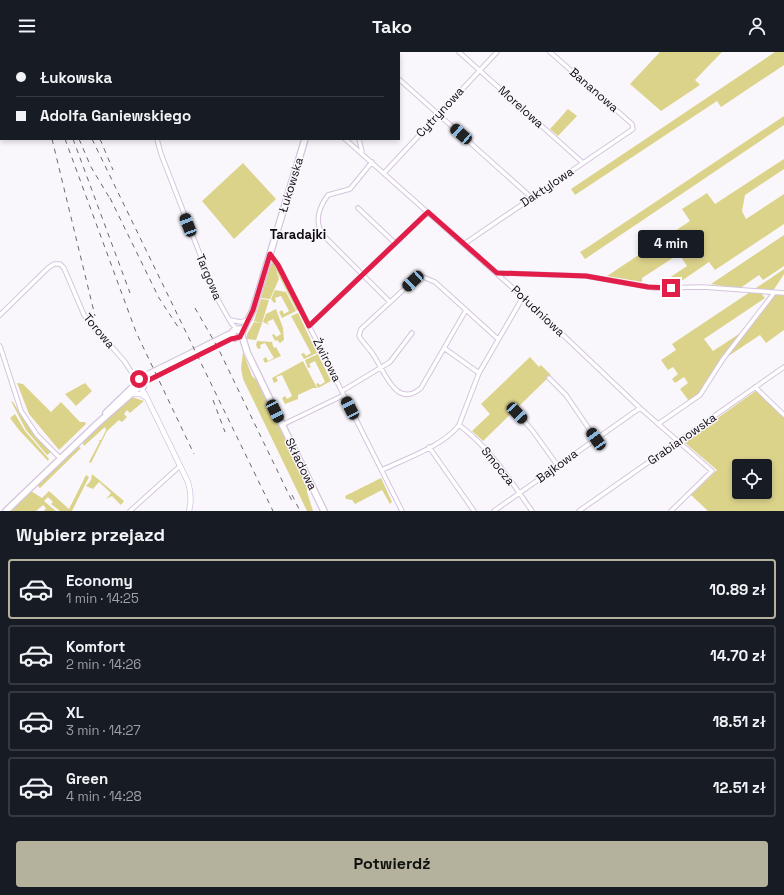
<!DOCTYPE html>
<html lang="pl">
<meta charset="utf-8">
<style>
:root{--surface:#171b24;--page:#20242c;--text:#f1f3f6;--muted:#9ea1a6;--line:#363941;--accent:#b4b29c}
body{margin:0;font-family:"Space Grotesk",sans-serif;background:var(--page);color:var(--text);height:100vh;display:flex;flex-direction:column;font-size:15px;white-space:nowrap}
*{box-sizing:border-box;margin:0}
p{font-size:13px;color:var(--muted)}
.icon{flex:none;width:22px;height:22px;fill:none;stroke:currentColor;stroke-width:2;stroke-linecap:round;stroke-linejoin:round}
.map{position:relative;height:459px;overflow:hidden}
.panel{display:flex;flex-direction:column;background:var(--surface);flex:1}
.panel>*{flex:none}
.banner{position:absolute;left:0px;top:0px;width:400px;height:88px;box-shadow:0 2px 6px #0003;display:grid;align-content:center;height:88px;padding:0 16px;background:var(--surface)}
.tools{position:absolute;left:732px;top:407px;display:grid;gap:8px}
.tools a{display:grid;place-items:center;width:40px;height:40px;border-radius:4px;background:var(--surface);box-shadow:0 2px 6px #0003;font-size:20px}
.end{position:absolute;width:18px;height:18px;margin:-9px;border:5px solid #e11d48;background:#fff;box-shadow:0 0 0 2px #fff}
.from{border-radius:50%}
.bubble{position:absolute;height:28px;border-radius:4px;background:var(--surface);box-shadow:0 2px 6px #0003;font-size:13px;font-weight:700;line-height:28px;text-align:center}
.car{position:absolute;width:12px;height:24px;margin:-12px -6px;border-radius:5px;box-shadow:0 0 3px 1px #0007;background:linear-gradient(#222 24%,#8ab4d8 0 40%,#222 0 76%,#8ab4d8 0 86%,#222 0)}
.banner b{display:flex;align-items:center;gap:14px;height:38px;font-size:15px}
.banner b+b{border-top:1px solid var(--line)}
.banner i{width:10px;height:10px;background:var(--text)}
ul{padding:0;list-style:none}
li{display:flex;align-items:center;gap:12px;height:60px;margin:0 8px 6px;padding:0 8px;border:2px solid var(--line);border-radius:4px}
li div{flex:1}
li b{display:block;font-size:15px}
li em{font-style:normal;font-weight:700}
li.on{border-color:var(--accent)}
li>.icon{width:36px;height:36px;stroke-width:1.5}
h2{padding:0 16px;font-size:18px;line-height:48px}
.primary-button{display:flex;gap:8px;margin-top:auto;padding:8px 16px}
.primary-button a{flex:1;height:46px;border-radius:4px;background:var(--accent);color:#111;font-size:16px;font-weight:700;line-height:46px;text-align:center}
header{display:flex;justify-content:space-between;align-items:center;height:52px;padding:0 16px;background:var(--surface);font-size:18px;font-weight:700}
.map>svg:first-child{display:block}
.green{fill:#dcd38b;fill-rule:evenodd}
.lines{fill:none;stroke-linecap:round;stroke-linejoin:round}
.minor-casing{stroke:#d5c4df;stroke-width:5.5}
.tertiary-casing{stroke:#d5c4df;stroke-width:6}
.secondary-casing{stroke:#d5c4df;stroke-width:8}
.minor{stroke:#fff;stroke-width:3.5}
.tertiary{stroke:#fff;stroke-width:4.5}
.secondary{stroke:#fff;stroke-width:5.5}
.rail{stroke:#6c676e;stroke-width:1;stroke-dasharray:5 5;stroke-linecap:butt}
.route{stroke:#e11d48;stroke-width:5}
.labels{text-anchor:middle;stroke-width:3;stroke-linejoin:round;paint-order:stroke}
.street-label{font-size:12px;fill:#100a13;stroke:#faf7fc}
.neighbourhood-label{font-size:13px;font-weight:bold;fill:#100a13;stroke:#faf7fc}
</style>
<header><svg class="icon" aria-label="menu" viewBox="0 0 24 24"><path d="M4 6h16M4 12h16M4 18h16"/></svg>Tako<svg class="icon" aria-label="person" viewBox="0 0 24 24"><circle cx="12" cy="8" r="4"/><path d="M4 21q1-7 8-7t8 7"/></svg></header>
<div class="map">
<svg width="784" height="459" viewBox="0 0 784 459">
<rect width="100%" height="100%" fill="#faf7fc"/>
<path class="green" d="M660,0H722L695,28L700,33L661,59L630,32Z
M775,0H784V13L721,55L717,49L575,143L571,137Z
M568,57L577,64L558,84L550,77Z
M784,64V73L585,207L580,200L588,195Z
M784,107V117L745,143L742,159L746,167L784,142V172L715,218L709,210L677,232H660L687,214L679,202L642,226V230L607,224L690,169L682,157L707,141L715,152Z
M243,111L276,147L234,187L202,149Z
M784,183V214L763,228L759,223L739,237L711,232Z
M272,211L275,212L298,257L297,259L276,218L279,227L270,247L261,246L270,214Z
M784,217V222L773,239L753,238Z
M275,238L286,240L296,259L282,266L279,260L282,258L284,262L289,259L281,244L275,246L276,250L274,251L271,247Z
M750,240L761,241L765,246L704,287L713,299L745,278L699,342L689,349L680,337L688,331L684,325L675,331L672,327L678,322L673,315L668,318L661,308L676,298L672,292Z
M784,242V278L766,291L760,283L727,305L774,243Z
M261,247L269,248L262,271L254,269Z
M276,257L283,276L284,288L280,291L277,288L275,289L272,283L274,282L276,285L281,282L273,267L267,270L269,273L263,270L266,262Z
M298,261L317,301L304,307L301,302L304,301L306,304L311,301L291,264Z
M254,270L262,271L256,288L247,287V282Z
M257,289L273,290L272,291L274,296L276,295L281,304L265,311L263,307L266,305L268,309L274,306L265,291L260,293L261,296L258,297L256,293Z
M243,300L252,324L259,330L307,430V440L313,459H307L243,327L241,316Z
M318,302L331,329L318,336L316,332L318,331L320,333L325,330L315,309L309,312L311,315L308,316L305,308Z
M530,305L539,315L541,313L551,323L483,389L472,379L490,362L481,352Z
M303,309L317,336H313L298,343V347L285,352L282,346L285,344L287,347L292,344L282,323L276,325L278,329L274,331L272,326Z
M17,331L23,332L51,360L61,350L80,370H85L86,372L59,398L29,362Z
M85,331L92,339L76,354L65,342Z
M757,338L784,365V459H708L691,443L717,418L684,390ZM739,414H765V440H739Z
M132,345L144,349L130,361L127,358L124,362L127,365L122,370L119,368L107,379L91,411L89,410L100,389L98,388H101L106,378L105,375L84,394L82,389Z
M11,349L13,350L29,375L51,400L47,403L26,378Z
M15,362L25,379L49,407L48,409L19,378L10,366Z
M77,394L81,396L40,436L37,433Z
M92,422L124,449L121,453L112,444L106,447L111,441L99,430L93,437L86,434L91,428Z
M86,423L89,425L72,459H60L51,452L53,450L48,445L44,449L56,459H44L46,456L43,453L36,459H9L31,439L42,446L49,439L69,457Z
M381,426L392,450L390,452L382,438L355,452L352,448L346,447L345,444Z"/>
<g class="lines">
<g class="minor-casing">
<path id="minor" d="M138,0V1
M242,0L244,1
M459,0L583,111
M400,28L532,146
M157,87L161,102L217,246L231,271L237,277
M345,87L523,245L640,356L712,419L671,459
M359,87L362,100
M372,110L350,137L328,143C319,155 314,170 323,183L390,250
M384,121L497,0
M358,156L395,191
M464,192L633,77L632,72L550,0
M269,203L278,213L301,258L402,459
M497,221L586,224L654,236L703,235L784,241
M466,258L421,336C397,357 385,321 374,304C370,297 363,291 359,284L361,277L413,229L423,225L435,230L498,287
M0,263L48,216L54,212H60L64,216L84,263L125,310L137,329
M230,268L241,270L247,268
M309,274L428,160
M0,294L21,359L37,383L60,406
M444,296L479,321
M549,326L566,343L596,387
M755,335L784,363
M342,339L390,310L412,281
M517,361L532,378L558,414
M658,372L700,343L723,307L774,241
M282,373L344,343
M459,373C490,396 510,428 532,459
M429,395L474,459
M382,418C405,407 445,393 459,373L479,321L523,245
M130,459L180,414
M494,459L640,356
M579,459L784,315"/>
</g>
<g class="tertiary-casing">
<path id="tertiary" d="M140,335L145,342L188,430C191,440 192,448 189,459
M132,342H141L145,345"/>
</g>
<g class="secondary-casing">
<path id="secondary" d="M330,1V0
M242,280L253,258L305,87
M235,286L232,282L233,279L240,277L247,300L324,459
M137,334L143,335L145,330
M106,361L136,332L139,327L232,281
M6,459L98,371L139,335"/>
</g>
<use href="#minor" class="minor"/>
<use href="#tertiary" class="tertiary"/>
<use href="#secondary" class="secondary"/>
<path class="rail" d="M39,0V1
M50,0V1
M65,0V1
M74,0V1
M20,1V0
M27,1V0
M52,87L95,264
M65,87L136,280L194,402
M73,87L130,241
M79,87L91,115L112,150
M92,87L273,459
M100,87L113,118
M110,146L159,246L180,278
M195,256L218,296L292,449
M213,348L225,380
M292,443L300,459"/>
</g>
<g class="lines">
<path class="route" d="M139,327H143L145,330L231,287L240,285L253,258L270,202L278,213L309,274L428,160L497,221L586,224L648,235L671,236"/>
</g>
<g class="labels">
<g class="street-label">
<text transform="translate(594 38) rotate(41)" y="4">Bananowa</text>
<text transform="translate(521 55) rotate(42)" y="4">Morelowa</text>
<text transform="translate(440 60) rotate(-47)" y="4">Cytrynowa</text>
<text transform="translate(291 133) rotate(-73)" y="4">Łukowska</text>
<text transform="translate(547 135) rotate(-34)" y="4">Daktylowa</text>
<text transform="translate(209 225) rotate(67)" y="4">Targowa</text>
<text transform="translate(538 259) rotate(43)" y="4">Południowa</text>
<text transform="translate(99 279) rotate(50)" y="4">Torowa</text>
<text transform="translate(327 308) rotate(63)" y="4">Żwirowa</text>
<text transform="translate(682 387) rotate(-35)" y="4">Grabianowska</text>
<text transform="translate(301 412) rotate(64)" y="4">Składowa</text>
<text transform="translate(498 414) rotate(51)" y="4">Smocza</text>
<text transform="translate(557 414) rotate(-36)" y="4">Bajkowa</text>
</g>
<g class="neighbourhood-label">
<text x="298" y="187">Taradajki</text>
</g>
</g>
</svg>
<div class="tools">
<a><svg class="icon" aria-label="locate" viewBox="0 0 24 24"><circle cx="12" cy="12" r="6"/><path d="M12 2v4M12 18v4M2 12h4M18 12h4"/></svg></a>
</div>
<i class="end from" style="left:139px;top:327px"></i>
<i class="end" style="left:671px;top:236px"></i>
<div class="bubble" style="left:638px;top:178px;width:66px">4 min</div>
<i class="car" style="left:461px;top:82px;rotate:311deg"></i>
<i class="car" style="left:188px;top:173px;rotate:339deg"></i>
<i class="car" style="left:413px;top:229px;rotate:227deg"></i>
<i class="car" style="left:350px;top:356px;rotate:333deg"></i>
<i class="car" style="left:275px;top:359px;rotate:154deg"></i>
<i class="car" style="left:517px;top:361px;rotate:137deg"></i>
<i class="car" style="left:596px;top:387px;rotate:325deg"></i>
<div class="banner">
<b><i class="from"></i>Łukowska</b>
<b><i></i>Adolfa Ganiewskiego</b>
</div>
</div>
<section class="panel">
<h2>Wybierz przejazd</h2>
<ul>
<li class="on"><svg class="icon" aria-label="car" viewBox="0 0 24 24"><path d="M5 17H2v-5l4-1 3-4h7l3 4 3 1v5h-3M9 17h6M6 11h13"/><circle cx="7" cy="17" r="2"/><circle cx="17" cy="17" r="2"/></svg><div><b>Economy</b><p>1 min · 14:25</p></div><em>10.89 zł</em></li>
<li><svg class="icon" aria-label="car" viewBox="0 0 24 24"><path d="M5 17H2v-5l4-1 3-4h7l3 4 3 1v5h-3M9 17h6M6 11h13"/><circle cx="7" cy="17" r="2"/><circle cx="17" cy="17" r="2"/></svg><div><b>Komfort</b><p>2 min · 14:26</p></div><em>14.70 zł</em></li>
<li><svg class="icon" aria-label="car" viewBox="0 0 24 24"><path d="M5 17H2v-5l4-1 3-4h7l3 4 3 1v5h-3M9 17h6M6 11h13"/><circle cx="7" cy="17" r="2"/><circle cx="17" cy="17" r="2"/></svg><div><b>XL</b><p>3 min · 14:27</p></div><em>18.51 zł</em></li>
<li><svg class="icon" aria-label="car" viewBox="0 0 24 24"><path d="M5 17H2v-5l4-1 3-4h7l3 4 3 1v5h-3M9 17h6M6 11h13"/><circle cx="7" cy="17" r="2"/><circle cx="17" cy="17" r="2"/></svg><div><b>Green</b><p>4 min · 14:28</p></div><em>12.51 zł</em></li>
</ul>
<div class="primary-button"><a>Potwierdź</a></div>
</section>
